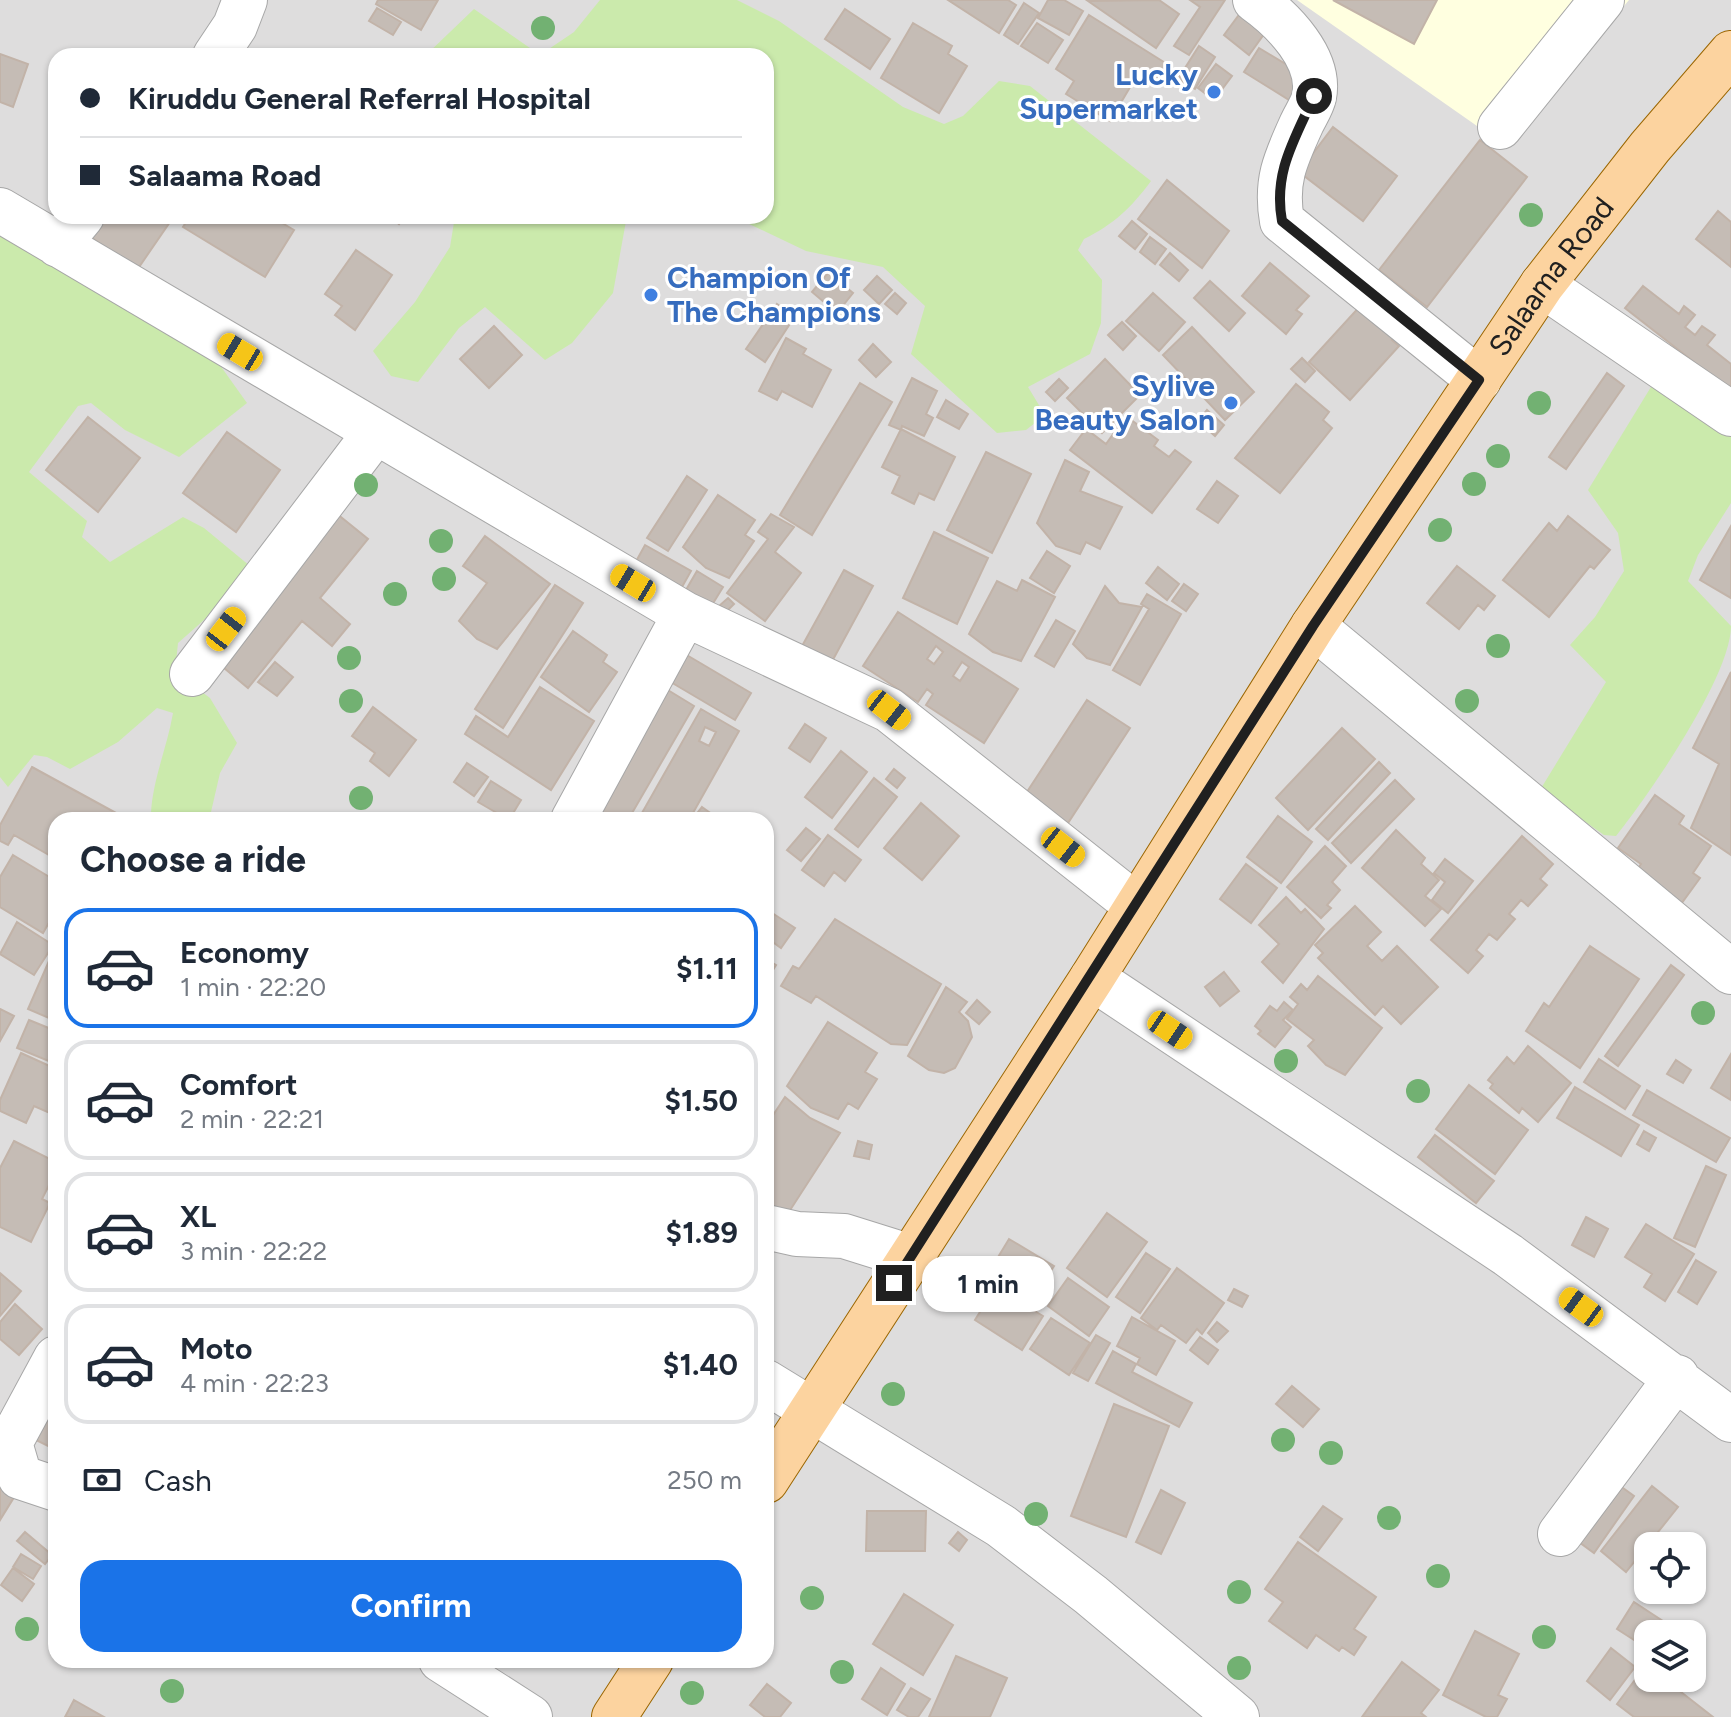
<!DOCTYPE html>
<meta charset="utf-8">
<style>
:root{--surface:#fff;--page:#f6f6f7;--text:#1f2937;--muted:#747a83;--line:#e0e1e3;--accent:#1a73e8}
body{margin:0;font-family:Figtree,sans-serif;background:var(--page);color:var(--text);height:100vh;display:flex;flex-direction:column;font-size:30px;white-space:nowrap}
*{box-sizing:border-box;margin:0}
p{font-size:26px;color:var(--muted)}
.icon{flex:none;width:44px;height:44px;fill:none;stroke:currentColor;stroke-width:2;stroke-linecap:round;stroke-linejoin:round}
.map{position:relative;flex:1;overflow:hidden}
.drawer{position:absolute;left:48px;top:812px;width:726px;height:856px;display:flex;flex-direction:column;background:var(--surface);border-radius:24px;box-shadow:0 2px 6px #0004}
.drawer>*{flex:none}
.guide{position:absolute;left:48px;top:48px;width:726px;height:176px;border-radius:24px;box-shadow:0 2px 6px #0004;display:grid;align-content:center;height:176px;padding:0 32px;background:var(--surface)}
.controls{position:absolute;left:1634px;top:1532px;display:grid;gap:16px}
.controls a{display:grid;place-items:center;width:72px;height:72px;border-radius:16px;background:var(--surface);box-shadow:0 2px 6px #0004;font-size:40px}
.end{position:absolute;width:36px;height:36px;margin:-18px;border:10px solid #202020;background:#fff;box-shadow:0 0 0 4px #fff}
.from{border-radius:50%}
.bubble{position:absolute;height:56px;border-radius:24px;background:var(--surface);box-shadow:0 2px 6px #0004;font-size:26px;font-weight:700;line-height:56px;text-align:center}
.car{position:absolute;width:24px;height:48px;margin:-24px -12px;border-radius:10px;box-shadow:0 0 6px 2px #0007;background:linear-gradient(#f5c518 24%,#345 0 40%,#f5c518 0 76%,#345 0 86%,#f5c518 0)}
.guide b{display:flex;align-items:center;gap:28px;height:76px;font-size:30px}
.guide b+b{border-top:2px solid var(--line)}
.guide i{width:20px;height:20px;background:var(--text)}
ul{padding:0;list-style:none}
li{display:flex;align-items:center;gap:24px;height:120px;margin:0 16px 12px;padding:0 16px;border:4px solid var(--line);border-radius:24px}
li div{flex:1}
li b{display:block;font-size:30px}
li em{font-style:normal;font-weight:700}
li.on{border-color:var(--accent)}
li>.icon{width:72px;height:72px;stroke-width:1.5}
h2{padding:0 32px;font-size:36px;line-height:96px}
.pay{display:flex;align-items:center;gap:20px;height:88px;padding:0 32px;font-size:30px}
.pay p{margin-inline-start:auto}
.cta{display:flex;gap:16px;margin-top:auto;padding:16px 32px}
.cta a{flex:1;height:92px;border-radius:24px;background:var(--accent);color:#fff;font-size:32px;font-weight:700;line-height:92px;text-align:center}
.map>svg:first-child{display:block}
.residential{fill:#dedddd;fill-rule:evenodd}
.education{fill:#ffffe0}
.grass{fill:#cbeaac}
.building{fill:#c5bcb5;stroke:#c2b3a8;stroke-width:2;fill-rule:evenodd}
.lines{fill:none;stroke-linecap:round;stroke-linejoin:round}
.minor-casing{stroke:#a7a7a7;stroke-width:46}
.major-casing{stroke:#9b6600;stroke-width:46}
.minor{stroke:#fff;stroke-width:44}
.major{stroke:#fcd39f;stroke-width:44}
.tree{fill:#72b172}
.route{stroke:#202020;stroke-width:10}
.shop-dot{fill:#3f7fe0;stroke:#fff;stroke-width:3}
.labels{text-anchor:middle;stroke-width:6;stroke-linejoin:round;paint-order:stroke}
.shop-label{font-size:30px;font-weight:bold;fill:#366cbe;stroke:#fff;text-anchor:end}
.street-label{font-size:30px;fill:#202020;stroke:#fff}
</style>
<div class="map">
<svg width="1731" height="1717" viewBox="0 0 1731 1717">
<rect width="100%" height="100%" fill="#f0ede6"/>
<path class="residential" d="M0,0H1731V1717H0ZM56,56H766V216H56ZM56,820H766V1660H56ZM1648,1546H1692V1590H1648ZM1648,1634H1692V1678H1648Z"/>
<path class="education" d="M1297,0H1629L1507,147Z"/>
<path class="grass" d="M600,0H737L779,21L903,107L944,124L963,116L999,81L1030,86L1151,181C1131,208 1114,224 1084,239L1078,250L1102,280L1101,323L1090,354L1028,387L1045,415L1026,430L997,433L911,354L925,306L883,267L806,251L747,223H711L699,216H766V56H425L474,9L540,55L574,32Z
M455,216H634L626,221L613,293L572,343L545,360L485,307L459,328L418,382L391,376L373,351L415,302L450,247Z
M0,234L212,354L247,403L179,457L125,430L91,403L78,406L29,472L87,521L82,537L110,562L183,517L204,528L250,566L204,620L178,643L175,672L210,698L237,743L220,773L211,812L204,820H168L151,813C153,778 167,748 173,713L157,708L118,742L70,769L47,757L34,755L8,787L0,777Z
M1654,382L1702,410L1731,436V503L1698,555L1688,581L1731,626C1731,676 1649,795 1616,836L1604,835L1540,790L1606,682L1570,645L1595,617L1624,571L1618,533L1588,490Z"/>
<path class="building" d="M378,0H438L421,30L376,4Z
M948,0H1008L1016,5L999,33Z
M1048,0H1064L1083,11L1069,35L1038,18Z
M1159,0L1179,14L1156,48L1088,1Z
M1190,0H1225L1189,55L1174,46L1200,7Z
M1333,0H1437L1414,44Z
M1024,3L1039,13L1018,44L1004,35Z
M1247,4L1272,23L1249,55L1224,35Z
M377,8L401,22L393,35L369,21Z
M845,9L890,39L870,69L825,39Z
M1089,15L1167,64L1156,83L1139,72L1110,121L1066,94L1074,81L1056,69Z
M913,23L952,46L948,54L967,66L939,113L881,78Z
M1037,23L1063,40L1048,63L1021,46Z
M1199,46L1215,57L1195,89L1178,79Z
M1259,48L1309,78L1294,103L1244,72Z
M0,54L28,64L13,107L0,102Z
M1216,64L1232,76L1214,100L1198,88Z
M1333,127L1397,176L1363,221L1299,172Z
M1480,140L1527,177L1427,307L1379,270Z
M1167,180L1229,231L1202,268L1138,219Z
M1718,211L1731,222V267L1696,239Z
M91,216H167L172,219L137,270L81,230Z
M190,216H270L294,230L265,277L183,227Z
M389,216H405L399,224Z
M1132,221L1147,234L1135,249L1119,236Z
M1150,237L1166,249L1155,264L1140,252Z
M356,250L392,275L355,330L335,315L342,306L325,294Z
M1170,253L1188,270L1179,281L1160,265Z
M1270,263L1309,296L1296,310L1302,314L1286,334L1242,296Z
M828,273L853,293L837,313L812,292Z
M877,276L892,290L879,304L864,290Z
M1210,281L1245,313L1229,331L1194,298Z
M1643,286L1679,314L1684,306L1695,315L1685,327L1695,335L1702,326L1715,335L1707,345L1731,364V391L1625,308Z
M895,293L906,303L897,314L885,304Z
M1153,293L1185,322L1159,351L1126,321Z
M1363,303L1396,335L1392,340L1399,346L1350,400L1309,362Z
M777,304L795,316L765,362L746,349Z
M1122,322L1136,336L1123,350L1108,335Z
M494,326L522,355L489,388L460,359Z
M1192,327L1254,392L1225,420L1163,355Z
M786,338L806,349L803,354L831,370L812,407L782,391L777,400L759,391Z
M873,344L891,362L876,377L859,360Z
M1302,358L1315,371L1305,382L1291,369Z
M1105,359L1140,395L1102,433L1067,398Z
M1607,373L1624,386L1566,469L1549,457Z
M912,378L937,391L926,414L933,418L924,436L902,426L901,430L889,425Z
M1059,379L1068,388L1055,401L1046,392Z
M860,383L892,402L812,535L780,515Z
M1296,384L1329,412L1323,420L1332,428L1280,493L1235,458Z
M946,400L968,414L959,429L937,417Z
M1207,410L1224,425L1215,436L1198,421Z
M1126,416L1158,440L1154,446L1169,457L1175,450L1191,462L1152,513L1070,450L1086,429L1106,444Z
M88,417L140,458L98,512L46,470Z
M901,429L955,457L934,500L919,493L914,504L892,493L900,476L882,467Z
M227,432L280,470L236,532L183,493Z
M986,452L1031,474L992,553L947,530Z
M1065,460L1089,472L1080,491L1122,507L1100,549L1086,542L1080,554L1056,546L1037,523Z
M687,476L707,490L668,551L647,538Z
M1217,481L1238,496L1218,523L1197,509Z
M718,495L755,520L745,535L754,541L729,578L706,568L683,547Z
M331,509L368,539L320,598L350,624L332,646L302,621L248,688L211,657Z
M771,514L794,527L775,552L801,573L765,621L727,593L768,539L758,532Z
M1568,516L1610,550L1594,569L1590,566L1549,617L1503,580L1549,523L1557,531Z
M1731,526V598L1700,580Z
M934,532L988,558L957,624L903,598Z
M485,536L550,584L497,649L477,639L459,621L487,583L463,566Z
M645,545L691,571L678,594L633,567Z
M1047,551L1070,566L1054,593L1030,578Z
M1457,566L1495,596L1484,610L1478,605L1459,629L1427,603Z
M1158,567L1179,584L1167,600L1146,583Z
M844,570L873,586L830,665L801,648Z
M697,571L723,587L712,605L686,590Z
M1022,580L1055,597L1021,661L993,652L969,634L997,581L1017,591Z
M1184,584L1198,594L1186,611L1172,601Z
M555,585L583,603L503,728L475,709Z
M1105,586L1119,603L1142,607L1110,665L1087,658L1073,644Z
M1147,594L1181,614L1140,685L1113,670L1149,609L1141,604Z
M728,598L734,604L725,613L719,606Z
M898,612L1018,689L984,743L926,705L933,694L927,689L918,702L863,666ZM936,646L943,652L934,664L927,659ZM962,662L969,667L960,681L953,676Z
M1056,620L1075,631L1054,667L1035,656Z
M573,631L607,655L603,662L617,672L589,712L541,677Z
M685,654L751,693L735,720L669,681Z
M275,662L293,677L277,696L258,682Z
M1731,672V855L1691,828L1719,764L1693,748Z
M658,684L694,706L628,820H580Z
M540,687L594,721L551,790L465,734L476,716L508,737Z
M1087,700L1130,728L1068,823L1025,795Z
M373,707L416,740L389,776L370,761L375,753L352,736Z
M701,709L739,731L689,820H638ZM705,727L716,732L709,746L699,741Z
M805,724L826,738L810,762L789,748Z
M1342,728L1375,759L1308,830L1276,798Z
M841,751L867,772L832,818L805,797Z
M1379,762L1390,773L1328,840L1316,829Z
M467,763L488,777L474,796L454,782Z
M32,767L116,813L112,820H56V859L14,835L8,845L0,841V825Z
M894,769L905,778L897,788L886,779Z
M874,778L897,797L858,847L835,829Z
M1395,780L1414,799L1351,863L1332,843Z
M491,781L521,800L509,820L478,802Z
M1655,795L1684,816L1679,824L1711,846L1693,873L1700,878L1681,904L1636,871L1641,864L1618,848Z
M921,803L959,836L922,880L884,848Z
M702,807L720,820H692Z
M1278,816L1312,842L1281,883L1247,857Z
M806,828L820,839L801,861L787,850Z
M1396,830L1425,858L1421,864L1439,880L1425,896L1441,909L1425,926L1362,868Z
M828,835L861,860L845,881L834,872L824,886L802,870Z
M1522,836L1553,864L1540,879L1547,885L1528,906L1521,900L1509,914L1515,919L1497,940L1489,934L1476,950L1483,956L1468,973L1431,940Z
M1325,846L1346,866L1332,882L1340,890L1327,905L1331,908L1321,918L1287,887Z
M13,855L56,881V910L43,933L0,907V877Z
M1445,859L1473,881L1448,913L1432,900L1445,882L1434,873Z
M1246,864L1277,888L1251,923L1220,899Z
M1286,897L1301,913L1305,909L1324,929L1283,983L1262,962L1279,944L1259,925Z
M1355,906L1381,932L1367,946L1382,961L1397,946L1438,987L1401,1024L1383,1006L1375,1015L1318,958L1323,953L1315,945Z
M766,909L795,928L781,948L766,937Z
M835,919L941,984L907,1045L891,1044L816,996L811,1003L781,986L793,966L799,969Z
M17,922L53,945L34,975L0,954Z
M56,945V1021L28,1009Z
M1590,946L1639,979L1580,1068L1526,1031L1544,1003L1549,1007Z
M766,959L776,965L768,978L766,977Z
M1671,965L1684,975L1618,1066L1605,1056Z
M1224,972L1239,991L1220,1006L1205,987Z
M1318,976L1382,1028L1345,1075L1326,1065L1308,1046L1314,1040L1287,1019L1298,1004L1290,997L1301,984L1307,990Z
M946,987L967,1002L959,1012L968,1021L972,1037L955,1068L944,1073L929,1070L908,1056Z
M977,1000L990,1012L979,1024L966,1013Z
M1284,1002L1293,1010L1283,1020L1291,1027L1275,1047L1258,1034L1261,1031L1255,1026L1270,1006L1277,1011Z
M0,1009L14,1016L0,1041Z
M29,1020L56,1031V1064L17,1048Z
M828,1022L877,1053L865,1072L877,1079L858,1109L848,1103L838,1119L811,1108L787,1086Z
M1528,1046L1571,1083L1538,1122L1522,1108L1519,1113L1490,1088L1493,1084L1488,1080L1507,1057L1514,1064Z
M21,1053L56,1069V1104L52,1114L34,1106L26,1123L0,1111V1100Z
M1731,1054V1100L1711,1088Z
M1599,1059L1640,1086L1625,1109L1584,1082Z
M1676,1060L1691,1070L1683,1083L1667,1074Z
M1469,1085L1528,1130L1495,1174L1436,1129Z
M1575,1087L1639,1125L1621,1156L1557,1118Z
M1647,1090L1730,1138L1716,1162L1633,1115Z
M785,1097L810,1118L840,1133L785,1218L766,1206V1126Z
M1644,1131L1656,1138L1649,1151L1637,1144Z
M1435,1135L1494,1181L1476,1203L1418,1157Z
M14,1141L56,1162V1171L42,1199L50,1203L31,1242L0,1227V1168Z
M858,1141L872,1145L869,1159L854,1156Z
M1706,1166L1726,1175L1695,1247L1674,1238Z
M1107,1213L1147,1242L1107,1297L1067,1268Z
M1586,1217L1608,1229L1594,1257L1572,1245Z
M1646,1224L1694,1254L1665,1301L1644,1287L1652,1274L1625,1257Z
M1009,1239L1054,1266L1028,1307L1043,1316L1022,1350L975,1320L1000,1280L989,1272Z
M1146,1253L1170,1269L1140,1313L1116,1297Z
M1696,1260L1716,1272L1697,1304L1678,1292Z
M1177,1268L1224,1303L1202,1334L1197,1329L1186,1343L1161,1325L1157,1330L1141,1318Z
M0,1273L21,1291L0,1316Z
M1068,1278L1109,1307L1089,1336L1048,1306Z
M1234,1289L1248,1296L1242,1307L1228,1300Z
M15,1304L42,1329L19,1355L0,1339V1322Z
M1132,1317L1175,1341L1156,1375L1137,1364L1140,1358L1117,1346Z
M1051,1318L1090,1343L1069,1375L1030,1349Z
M1217,1322L1228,1331L1217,1342L1208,1333Z
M1096,1335L1110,1343L1088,1381L1073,1373Z
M1200,1337L1218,1350L1208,1364L1190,1350Z
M1113,1351L1136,1364L1132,1372L1192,1403L1179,1427L1096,1383Z
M56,1376V1450L28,1436Z
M1292,1386L1319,1409L1303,1427L1276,1404Z
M1114,1404L1169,1426L1126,1537L1071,1516Z
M0,1473L21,1486L0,1520Z
M1605,1475L1634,1496L1594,1553L1564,1531Z
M1652,1486L1678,1507L1626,1572L1601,1551Z
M1161,1490L1185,1503L1161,1554L1136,1542Z
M1323,1506L1342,1519L1318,1551L1300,1537Z
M867,1511H926L925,1551H866Z
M25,1532L52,1555L45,1564L17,1541Z
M958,1532L967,1540L959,1551L949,1543Z
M1298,1542L1376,1597L1354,1629L1366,1637L1354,1655L1342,1647L1339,1651L1316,1635L1307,1648L1269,1621L1283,1602L1265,1589Z
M21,1554L41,1566L33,1579L13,1567Z
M13,1568L34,1584L22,1601L1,1585Z
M904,1594L953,1625L923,1675L873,1644Z
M1634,1602L1669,1625L1663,1634H1648V1649L1617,1629Z
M1475,1631L1519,1654L1498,1695L1507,1699L1497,1717H1486L1443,1695Z
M1611,1648L1635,1667L1610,1700L1587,1681Z
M956,1656L1007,1678L990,1717H929Z
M1402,1662L1439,1690L1421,1713L1426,1717H1362Z
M1646,1665L1648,1678H1663L1713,1717H1634L1617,1704Z
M881,1668L905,1684L887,1715L862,1699Z
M767,1684L791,1703L780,1717H765L750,1705Z
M911,1688L930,1699L918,1717H909L897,1710Z
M74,1700L104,1717H65Z"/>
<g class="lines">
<g class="minor-casing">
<path id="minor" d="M1255,0C1283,20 1322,59 1314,97C1312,106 1305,116 1301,125C1285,160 1275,182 1282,221L1479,380
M215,56L235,26L245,0
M1500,127L1602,0
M0,210L685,614L889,710L1137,906
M58,245L82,216
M1542,285L1731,414
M1313,626L1731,972
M192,674L375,433
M573,820L685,614
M1092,978L1508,1255L1731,1420
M766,1227L797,1234L844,1236L911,1257
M56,1358L10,1443L20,1477L56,1489
M766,1382L1001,1526L1091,1595L1237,1717
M1560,1534L1677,1377
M441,1660L530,1717"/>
</g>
<g class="major-casing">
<g id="major">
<path id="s1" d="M766,1481L1092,978L1313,626L1542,285L1650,147L1731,53"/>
<path d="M614,1717L651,1660"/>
</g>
</g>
<use href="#minor" class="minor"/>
<use href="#major" class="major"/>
</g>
<g class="tree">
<circle cx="543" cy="28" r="12"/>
<circle cx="1531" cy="215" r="12"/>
<circle cx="1539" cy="403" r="12"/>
<circle cx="1498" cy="456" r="12"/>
<circle cx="1474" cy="484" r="12"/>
<circle cx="366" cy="485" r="12"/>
<circle cx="1440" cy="530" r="12"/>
<circle cx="441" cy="541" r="12"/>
<circle cx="444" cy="579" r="12"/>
<circle cx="395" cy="594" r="12"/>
<circle cx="1498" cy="646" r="12"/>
<circle cx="349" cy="658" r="12"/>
<circle cx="351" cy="701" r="12"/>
<circle cx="1467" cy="701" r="12"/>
<circle cx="361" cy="798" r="12"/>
<circle cx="1703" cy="1013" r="12"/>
<circle cx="1286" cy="1061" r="12"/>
<circle cx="1418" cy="1091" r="12"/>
<circle cx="893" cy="1394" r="12"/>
<circle cx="1283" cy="1440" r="12"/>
<circle cx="1331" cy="1453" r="12"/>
<circle cx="1036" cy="1514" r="12"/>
<circle cx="1389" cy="1518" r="12"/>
<circle cx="1438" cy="1576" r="12"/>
<circle cx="1239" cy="1592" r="12"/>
<circle cx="812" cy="1598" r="12"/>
<circle cx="27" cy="1629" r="12"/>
<circle cx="1544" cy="1637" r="12"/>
<circle cx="1239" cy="1668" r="12"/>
<circle cx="842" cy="1672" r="12"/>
<circle cx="172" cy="1691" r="12"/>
<circle cx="692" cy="1693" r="12"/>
</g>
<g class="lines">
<path class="route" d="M894,1283L1313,626L1479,380L1282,221C1273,172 1295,139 1314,96"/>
</g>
<g class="shop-dot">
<circle cx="1214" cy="92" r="8"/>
<circle cx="651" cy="295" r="8"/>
<circle cx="1231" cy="403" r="8"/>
</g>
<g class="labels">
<g class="shop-label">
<text x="1198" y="85">Lucky<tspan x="1198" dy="34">Supermarket</tspan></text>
<text x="667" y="288" text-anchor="start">Champion Of<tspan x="667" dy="34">The Champions</tspan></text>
<text x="1215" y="396">Sylive<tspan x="1215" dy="34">Beauty Salon</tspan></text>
</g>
<g class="street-label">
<text dy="10" stroke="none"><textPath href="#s1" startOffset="1438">Salaama Road</textPath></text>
</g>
</g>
</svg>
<div class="controls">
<a><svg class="icon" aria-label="locate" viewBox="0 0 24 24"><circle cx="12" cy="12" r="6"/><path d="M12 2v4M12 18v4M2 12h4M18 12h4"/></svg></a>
<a><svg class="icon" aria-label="layers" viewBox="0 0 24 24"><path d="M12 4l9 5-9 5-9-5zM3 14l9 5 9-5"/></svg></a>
</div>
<i class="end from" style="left:1314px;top:96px"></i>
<i class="end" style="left:894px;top:1283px"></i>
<div class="bubble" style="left:922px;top:1256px;width:132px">1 min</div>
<i class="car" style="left:240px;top:352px;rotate:301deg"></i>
<i class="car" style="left:633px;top:583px;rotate:301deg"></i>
<i class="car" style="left:226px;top:629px;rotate:38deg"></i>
<i class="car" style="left:889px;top:710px;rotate:128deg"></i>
<i class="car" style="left:1063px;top:847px;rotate:128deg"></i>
<i class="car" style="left:1170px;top:1030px;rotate:124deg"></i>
<i class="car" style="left:1581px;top:1307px;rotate:306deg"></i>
<div class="guide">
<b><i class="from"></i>Kiruddu General Referral Hospital</b>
<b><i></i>Salaama Road</b>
</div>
<section class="drawer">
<h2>Choose a ride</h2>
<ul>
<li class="on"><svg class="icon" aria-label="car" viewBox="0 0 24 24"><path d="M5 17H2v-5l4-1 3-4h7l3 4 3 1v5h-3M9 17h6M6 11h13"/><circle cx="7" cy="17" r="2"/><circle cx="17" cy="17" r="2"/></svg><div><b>Economy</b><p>1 min · 22:20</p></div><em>$1.11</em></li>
<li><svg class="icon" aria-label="car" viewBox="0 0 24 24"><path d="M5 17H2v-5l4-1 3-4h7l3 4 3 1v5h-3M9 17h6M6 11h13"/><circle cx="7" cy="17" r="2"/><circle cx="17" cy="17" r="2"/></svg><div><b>Comfort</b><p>2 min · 22:21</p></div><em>$1.50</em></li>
<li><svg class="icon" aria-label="car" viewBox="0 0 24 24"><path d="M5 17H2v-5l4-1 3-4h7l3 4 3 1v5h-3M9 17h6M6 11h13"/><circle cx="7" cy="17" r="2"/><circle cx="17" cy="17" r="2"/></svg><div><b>XL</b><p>3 min · 22:22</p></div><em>$1.89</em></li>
<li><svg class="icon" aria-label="car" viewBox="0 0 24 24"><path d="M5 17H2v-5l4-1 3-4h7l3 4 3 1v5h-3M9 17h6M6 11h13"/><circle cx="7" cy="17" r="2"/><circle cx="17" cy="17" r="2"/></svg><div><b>Moto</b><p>4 min · 22:23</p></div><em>$1.40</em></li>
</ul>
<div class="pay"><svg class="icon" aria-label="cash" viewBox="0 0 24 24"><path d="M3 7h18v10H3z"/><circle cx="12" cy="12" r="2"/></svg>Cash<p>250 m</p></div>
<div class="cta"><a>Confirm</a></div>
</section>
</div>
